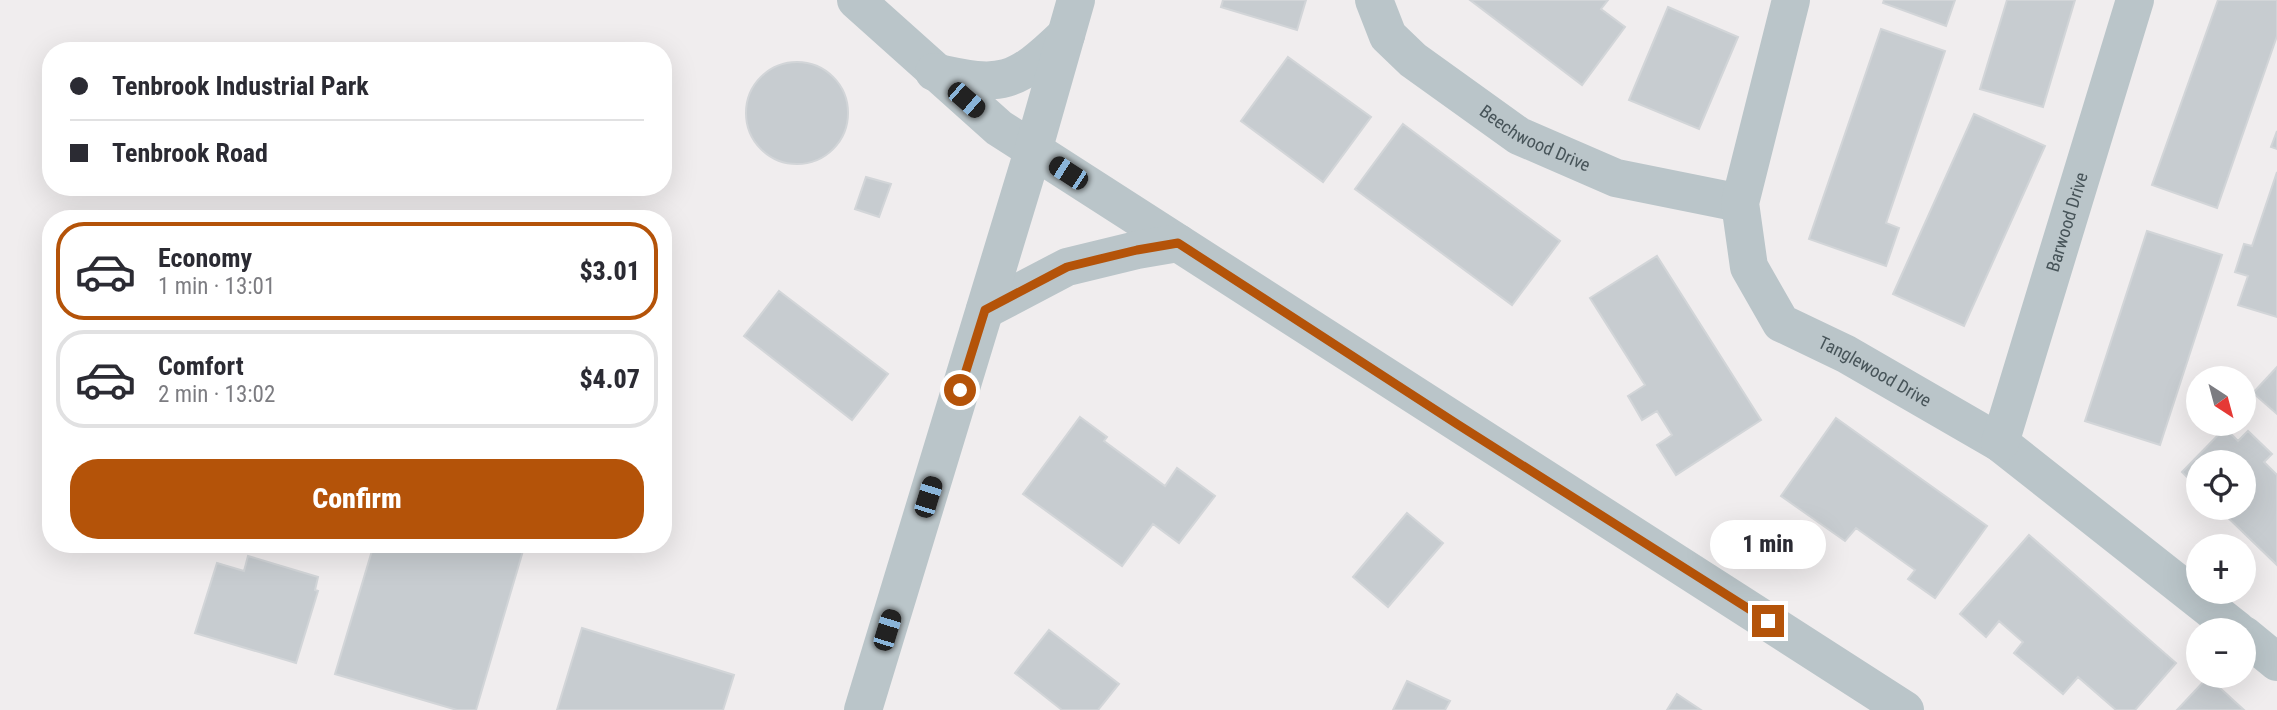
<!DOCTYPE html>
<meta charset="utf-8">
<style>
:root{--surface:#fff;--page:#f7f7f7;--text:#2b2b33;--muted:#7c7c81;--line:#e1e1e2;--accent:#b45309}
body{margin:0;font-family:"Roboto Condensed",sans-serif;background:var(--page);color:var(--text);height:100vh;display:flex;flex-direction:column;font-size:26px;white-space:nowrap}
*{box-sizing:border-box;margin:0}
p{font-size:23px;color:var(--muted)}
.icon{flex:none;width:38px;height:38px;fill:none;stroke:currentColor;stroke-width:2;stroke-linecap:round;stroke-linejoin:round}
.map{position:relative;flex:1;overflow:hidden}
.panel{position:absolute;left:42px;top:210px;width:630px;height:343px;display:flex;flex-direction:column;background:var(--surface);border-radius:28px;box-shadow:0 7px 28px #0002}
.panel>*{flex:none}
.banner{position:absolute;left:42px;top:42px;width:630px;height:154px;border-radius:28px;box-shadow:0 7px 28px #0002;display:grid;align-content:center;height:154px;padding:0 28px;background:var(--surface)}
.needle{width:46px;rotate:144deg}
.buttons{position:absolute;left:2186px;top:366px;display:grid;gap:14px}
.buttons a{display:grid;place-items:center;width:70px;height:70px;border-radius:50%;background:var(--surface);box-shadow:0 7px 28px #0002;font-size:35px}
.end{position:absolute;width:32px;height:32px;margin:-16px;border:9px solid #b45309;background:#fff;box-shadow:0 0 0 4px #fff}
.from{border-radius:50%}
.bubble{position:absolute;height:49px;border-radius:24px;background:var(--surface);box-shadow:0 7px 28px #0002;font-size:23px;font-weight:800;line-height:49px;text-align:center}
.car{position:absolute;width:21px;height:42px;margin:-21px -10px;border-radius:9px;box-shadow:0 0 5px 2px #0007;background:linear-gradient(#222 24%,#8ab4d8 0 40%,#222 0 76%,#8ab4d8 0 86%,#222 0)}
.banner b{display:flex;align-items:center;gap:24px;height:66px;font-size:26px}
.banner b+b{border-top:2px solid var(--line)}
.banner i{width:18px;height:18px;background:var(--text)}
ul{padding:12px 0 0;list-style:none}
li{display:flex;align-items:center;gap:21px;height:98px;margin:0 14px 10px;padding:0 14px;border:4px solid var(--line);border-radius:28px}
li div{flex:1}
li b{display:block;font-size:26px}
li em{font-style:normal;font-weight:800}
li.selected{border-color:var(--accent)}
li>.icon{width:63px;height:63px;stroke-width:1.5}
.action{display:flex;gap:14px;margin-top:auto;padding:14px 28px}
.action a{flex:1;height:80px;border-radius:28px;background:var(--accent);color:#fff;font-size:28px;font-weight:800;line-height:80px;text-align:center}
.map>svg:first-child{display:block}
.building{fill:#c7ccd0;stroke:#d2d5d8;stroke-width:2}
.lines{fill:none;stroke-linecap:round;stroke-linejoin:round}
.minor{stroke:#bac5c9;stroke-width:38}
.route{stroke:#b45309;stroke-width:9}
.labels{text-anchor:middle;stroke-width:5;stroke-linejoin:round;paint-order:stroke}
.street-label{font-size:18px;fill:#475459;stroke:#fff}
</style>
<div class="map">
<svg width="2277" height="710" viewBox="0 0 2277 710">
<rect width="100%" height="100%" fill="#f0edee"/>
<path class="building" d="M1223,0H1306L1297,30L1221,7Z
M1470,0H1608L1601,9L1625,27L1582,85Z
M1884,0H1955L1946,26L1883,3Z
M2007,0H2075L2043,107L1980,89Z
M2218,0H2277V36L2217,208L2152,185Z
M1668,7L1738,37L1699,129L1629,100Z
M1881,29L1945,51L1886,223L1899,228L1886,266L1809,239Z
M1288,57L1371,117L1323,182L1241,121Z
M746 113a51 51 0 1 1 102 0a51 51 0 1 1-102 0Z
M1974,114L2045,146L1964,326L1893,294Z
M1403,124L1560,241L1512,305L1355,189Z
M2277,131V149L2271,147Z
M2277,172V317L2238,305L2248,276L2235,272L2244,244L2252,246Z
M866,177L891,184L879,217L855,209Z
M2147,231L2222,255L2160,445L2085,421Z
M1657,256L1761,420L1676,475L1657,445L1672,435L1657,411L1642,420L1628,396L1645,385L1590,298Z
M779,291L888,374L852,420L744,336Z
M2277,367V414L2253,393Z
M1080,417L1107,437L1104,441L1165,486L1177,468L1215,496L1179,543L1153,524L1122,566L1023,494Z
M1836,418L1987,526L1935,598L1908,579L1915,570L1856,528L1845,541L1781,496Z
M2225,428L2238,441L2248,431L2272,454L2264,462L2277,475V565L2218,508H2244V462H2198V488L2182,472Z
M1407,513L1443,543L1388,607L1353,577Z
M2029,535L2176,663L2135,710H2116L2078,677L2063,694L2014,653L2023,642L1999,621L1986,637L1960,614Z
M374,544H525L476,710H457L335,674Z
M248,556L318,577L315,590L318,591L296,663L195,633L217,563L244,571Z
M582,628L734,675L723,710H557Z
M1049,630L1119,684L1098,710H1062L1015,673Z
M2208,677L2244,710H2177Z
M1407,681L1450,701L1445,710H1393Z
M1677,694L1701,710H1667Z"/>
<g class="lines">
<g class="minor">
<path d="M856,0L999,128L1905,710"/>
<path id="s1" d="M1374,0L1388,36L1413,60L1519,136L1616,178L1740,203"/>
<path id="s2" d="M1791,0L1740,203L1749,267L1781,323L1846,354L2000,443L2237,630"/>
<path d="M934,72C1002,88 1015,84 1066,35"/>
<path d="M985,310L1067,267L1137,250L1178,243"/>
<path id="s3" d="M2000,443L2135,0"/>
<path d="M2244,635L2277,662"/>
<path d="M863,710L1033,151L1076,0"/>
</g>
</g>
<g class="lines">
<path class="route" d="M960,390L985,310L1067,267L1137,250L1178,243L1457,424L1768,621"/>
</g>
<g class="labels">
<g class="street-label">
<text dy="6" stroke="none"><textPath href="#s1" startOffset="219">Beechwood Drive</textPath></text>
<text dy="6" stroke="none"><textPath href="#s3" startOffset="231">Barwood Drive</textPath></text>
<text dy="6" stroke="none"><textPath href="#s2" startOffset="444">Tanglewood Drive</textPath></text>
</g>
</g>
</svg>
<div class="buttons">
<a><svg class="needle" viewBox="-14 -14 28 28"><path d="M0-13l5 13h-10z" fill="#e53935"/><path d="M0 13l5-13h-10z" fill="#7c7c81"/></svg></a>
<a><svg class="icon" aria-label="locate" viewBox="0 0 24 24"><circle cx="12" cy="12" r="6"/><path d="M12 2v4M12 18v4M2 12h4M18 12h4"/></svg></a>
<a>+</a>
<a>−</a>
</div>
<i class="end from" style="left:960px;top:390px"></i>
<i class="end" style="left:1768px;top:621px"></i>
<div class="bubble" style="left:1710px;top:520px;width:116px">1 min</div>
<i class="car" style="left:966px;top:100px;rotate:131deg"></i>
<i class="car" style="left:1068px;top:173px;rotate:303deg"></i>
<i class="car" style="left:928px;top:497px;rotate:17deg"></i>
<i class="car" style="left:887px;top:630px;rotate:17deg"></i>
<div class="banner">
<b><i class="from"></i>Tenbrook Industrial Park</b>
<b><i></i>Tenbrook Road</b>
</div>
<section class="panel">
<ul>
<li class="selected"><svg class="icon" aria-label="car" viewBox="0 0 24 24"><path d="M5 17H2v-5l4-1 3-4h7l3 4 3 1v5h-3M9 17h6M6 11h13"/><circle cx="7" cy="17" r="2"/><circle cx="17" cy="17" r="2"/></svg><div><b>Economy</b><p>1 min · 13:01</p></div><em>$3.01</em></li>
<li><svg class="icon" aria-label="car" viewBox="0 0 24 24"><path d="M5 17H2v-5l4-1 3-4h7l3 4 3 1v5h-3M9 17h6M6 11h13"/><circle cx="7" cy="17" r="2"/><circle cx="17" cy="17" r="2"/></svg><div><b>Comfort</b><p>2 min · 13:02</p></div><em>$4.07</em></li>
</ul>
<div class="action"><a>Confirm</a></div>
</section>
</div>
